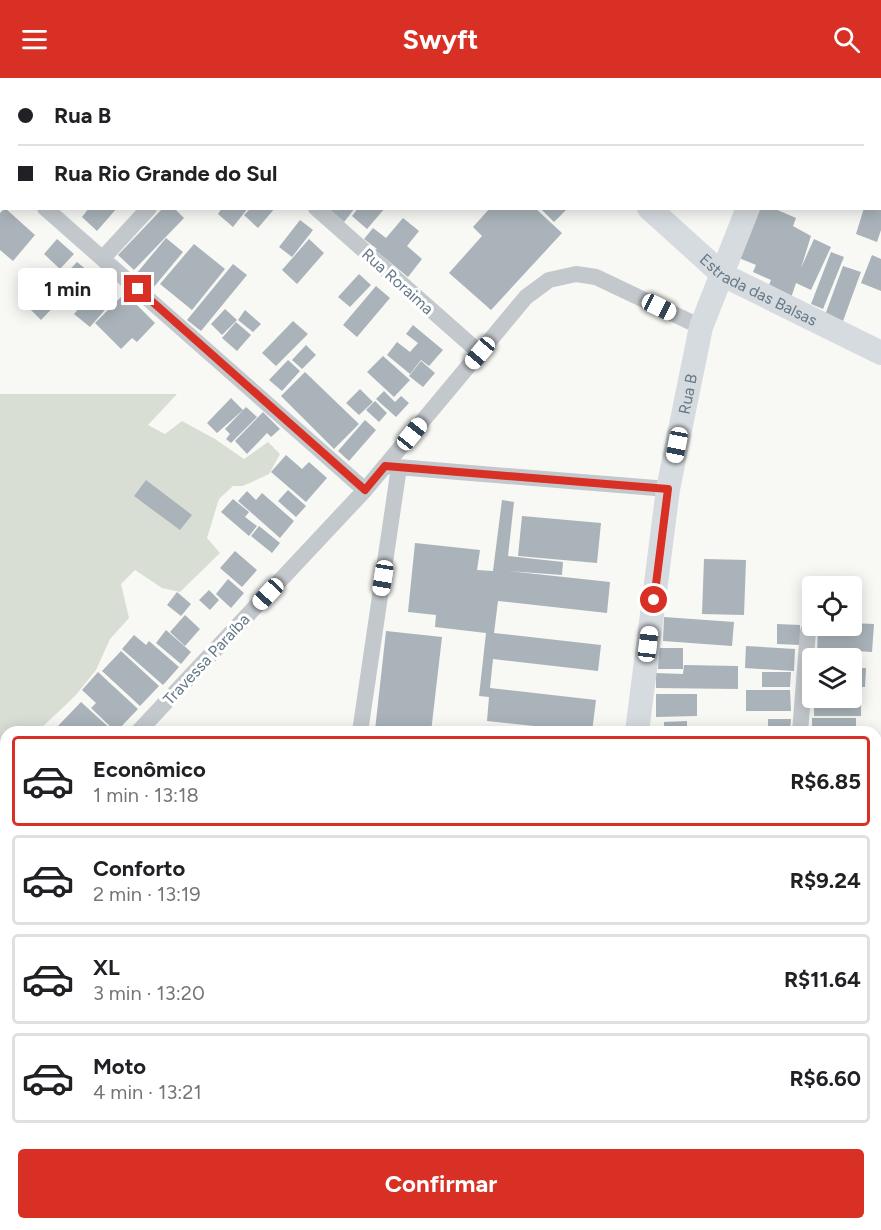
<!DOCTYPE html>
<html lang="pt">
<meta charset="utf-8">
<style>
:root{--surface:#fff;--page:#f6f6f6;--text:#202124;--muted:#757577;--line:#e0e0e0;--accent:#d93025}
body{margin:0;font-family:Figtree,sans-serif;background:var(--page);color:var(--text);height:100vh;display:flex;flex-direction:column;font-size:22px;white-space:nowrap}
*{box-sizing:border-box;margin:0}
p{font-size:20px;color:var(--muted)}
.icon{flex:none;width:33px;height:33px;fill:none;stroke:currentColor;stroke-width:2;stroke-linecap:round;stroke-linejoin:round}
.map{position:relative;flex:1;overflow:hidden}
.sheet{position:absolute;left:0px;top:648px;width:882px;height:504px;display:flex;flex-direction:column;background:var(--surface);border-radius:18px 18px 0 0;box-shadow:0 3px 15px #0003}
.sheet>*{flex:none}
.hud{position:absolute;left:0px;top:0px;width:882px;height:132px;box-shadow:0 3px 15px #0003;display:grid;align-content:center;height:132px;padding:0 18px;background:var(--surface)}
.tools{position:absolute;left:802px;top:498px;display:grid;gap:12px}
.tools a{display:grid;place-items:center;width:60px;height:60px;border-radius:6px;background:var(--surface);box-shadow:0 3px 15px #0003;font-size:30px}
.end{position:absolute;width:27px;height:27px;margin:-14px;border:8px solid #d93025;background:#fff;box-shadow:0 0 0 3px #fff}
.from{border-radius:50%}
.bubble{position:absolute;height:42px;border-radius:6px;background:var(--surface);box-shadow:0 3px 15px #0003;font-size:20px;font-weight:700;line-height:42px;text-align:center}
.car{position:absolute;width:18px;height:36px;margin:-18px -9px;border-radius:8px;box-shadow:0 0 4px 2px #0007;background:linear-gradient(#fff 24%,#345 0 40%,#fff 0 76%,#345 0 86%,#fff 0)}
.hud b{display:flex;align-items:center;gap:21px;height:57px;font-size:22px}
.hud b+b{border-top:2px solid var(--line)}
.hud i{width:15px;height:15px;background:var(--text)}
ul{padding:10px 0 0;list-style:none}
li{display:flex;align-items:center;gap:18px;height:90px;margin:0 12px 9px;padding:0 6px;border:3px solid var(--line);border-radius:6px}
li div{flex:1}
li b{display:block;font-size:22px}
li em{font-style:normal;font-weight:700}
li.current{border-color:var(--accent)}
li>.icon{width:54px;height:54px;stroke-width:1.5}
.action{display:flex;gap:12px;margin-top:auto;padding:12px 18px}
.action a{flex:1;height:69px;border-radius:6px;background:var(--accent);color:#fff;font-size:24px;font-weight:700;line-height:69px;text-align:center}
header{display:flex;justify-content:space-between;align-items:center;height:78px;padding:0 18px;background:var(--accent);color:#fff;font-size:27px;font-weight:700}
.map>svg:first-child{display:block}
.green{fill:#d8ded4}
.building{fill:#a9b3b9}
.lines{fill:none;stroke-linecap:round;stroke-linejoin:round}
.street{stroke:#c3c8cc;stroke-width:16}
.secondary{stroke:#d6dbdf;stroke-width:24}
.route{stroke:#d93025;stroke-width:8}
.labels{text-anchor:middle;stroke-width:6;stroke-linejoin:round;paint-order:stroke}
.street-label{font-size:16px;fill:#657988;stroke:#fff}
</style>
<header><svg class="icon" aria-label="menu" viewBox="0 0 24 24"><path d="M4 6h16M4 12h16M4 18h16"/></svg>Swyft<svg class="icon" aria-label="search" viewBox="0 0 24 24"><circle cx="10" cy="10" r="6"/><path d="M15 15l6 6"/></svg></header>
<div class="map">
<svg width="881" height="1152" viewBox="0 0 881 1152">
<rect width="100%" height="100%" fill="#f8f8f5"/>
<path class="green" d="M0,316H177L148,347L165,356L182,343L215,361L244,381L268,364L280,376L269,396L243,408H233L219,421L207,460L220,475L180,514L162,510L135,492L121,506L129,540L110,561L96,592L75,618L37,654H6V701L0,709Z
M0,887L6,888V1146H557V1152H0Z
M881,999V1152H623V1146H876V1000Z"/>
<path class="building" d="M5,130L35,157L13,183L0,172V135Z
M89,130H117L97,153L82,139Z
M163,130H174L184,140L134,192L118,177Z
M222,130H248L233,149L218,136Z
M251,130H275L258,150L244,137Z
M328,130H355L344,144Z
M358,130H385L367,151L352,138Z
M490,130H535L562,155L491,232L449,195L482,158L473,149Z
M540,130H568L554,144Z
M759,130H773L796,140L793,148L811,158L801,190L814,161L831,169L811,212L796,205L790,223L767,212L771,202L753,194L756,187L739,180Z
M864,130H881V152L877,164L856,156Z
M403,140L419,153L407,168L422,181L408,199L375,172L377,171L364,161L373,150L386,160Z
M300,142L313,152L292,179L279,169Z
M166,160L183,174L153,210L136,196Z
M57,161L74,176L60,191L44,176Z
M309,161L324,175L297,206L282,192Z
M194,166L225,191L192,232L160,206Z
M831,174L844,179L823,231L811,226Z
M872,177L881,181V213L861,205Z
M77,184L87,192L70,212L59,203Z
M233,186L247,197L201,253L187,242Z
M843,188L861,194L843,243L825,237Z
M359,196L371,207L350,229L338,219Z
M101,205L117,218L90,249L74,236Z
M52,207L64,218L41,242L29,230Z
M376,208L390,220L357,259L343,247Z
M125,215L155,245L137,264L132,260L121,271L95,245Z
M225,231L237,242L222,257L211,246Z
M245,232L261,246L253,254L238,242Z
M293,243L308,256L276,288L262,275Z
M236,244L251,257L237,273L222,260Z
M413,247L443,272L429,288L421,282L410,296L387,277L397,264L410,274L418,265L406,256Z
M306,267L316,277L302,291L292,282Z
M383,278L410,302L394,319L367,294Z
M288,282L300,293L282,313L269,302Z
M421,283L435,295L423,309L409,298Z
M305,294L359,346L334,371L281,318Z
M360,311L373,324L359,337L346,325Z
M384,313L395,324L401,318L409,325L396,339L376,321Z
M231,320L243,332L217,355L207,345Z
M375,323L387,335L379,344L366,332Z
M246,329L257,339L231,365L226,361L230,356L225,351Z
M263,334L280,351L271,359L267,355L247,376L235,363Z
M365,342L376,352L349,383L338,373Z
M286,377L302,391L309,384L327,400L306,424L271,394Z
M146,402L192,437L180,452L134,418Z
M288,412L306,428L296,439L278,423Z
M247,413L256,422L262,415L294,443L280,460L238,423Z
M233,421L249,434L245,439L257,448L249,458L221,434Z
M502,422L514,424L508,478L563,484L562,497L508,493L610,504L607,535L498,523L494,555L601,567L598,593L493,581L490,610L596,622L592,654L487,643L489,619L479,618L486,555L435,549L436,537L408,534L415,465L480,472L477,492L493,493Z
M522,438L601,445L597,485L518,478Z
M259,448L280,465L272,475L251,458Z
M235,473L257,492L242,509L220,490Z
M704,481L746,482L744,537L702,536Z
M228,501L244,515L231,530L216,516Z
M209,512L219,522L210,532L199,522Z
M177,514L191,526L181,538L167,527Z
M185,537L200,551L185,568L170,554Z
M664,539L734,544L732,568L663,563Z
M852,545L874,546L872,574L838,572L837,580H817L818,548H852Z
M777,546L800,547V567L777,566Z
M166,552L191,574L181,586L156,565Z
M386,553L442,559L431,654L375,652Z
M134,557L146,567L149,563L179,589L163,607L122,571Z
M746,568L795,571L794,593L745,590Z
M659,570H683V591H658Z
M121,573L159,608L140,628L102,593Z
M684,587L738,588V611L656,610V595L683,596Z
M852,590H866L865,609H852Z
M98,594L138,631L116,654L91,630L96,625L82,612Z
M762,594H791L790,609H762Z
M746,612H790L791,633H746Z
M852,615H861V638H814V620H852Z
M656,616H697V638L656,639Z
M81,624L114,654H60L56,650Z
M812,640H856V649H849V654H812Z
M768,641H791L790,654L768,653Z
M687,643V654H664V644Z
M876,666H881V691H876Z
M0,737L6,744V756L0,761Z
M881,737V759L876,760V738Z"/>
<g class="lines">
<path class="street" d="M168,0L170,2
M271,2L272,0
M880,86H881
M0,93L2,94
M45,130L365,412
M316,130L480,275
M103,180L149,130
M385,388L668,411
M138,654L365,412L526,219L549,202L576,196L596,199L701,249
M360,654L399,389
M800,654L808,553
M876,778L881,776
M0,800L6,794
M876,961L881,960"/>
<g class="secondary">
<path d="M505,0L506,2"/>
<path d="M785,2V0"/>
<path id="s1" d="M649,130L723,197L881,275"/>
<path id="s2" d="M637,654L668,411L701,249L748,130"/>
<path d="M0,863L6,865"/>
<path d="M574,1152L575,1146"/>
</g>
</g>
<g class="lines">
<path class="route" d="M138,211L365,412L385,388L668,411L654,522"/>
</g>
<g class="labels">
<g class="street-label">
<text transform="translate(398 203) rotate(42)" y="6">Rua Roraima</text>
<text dy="6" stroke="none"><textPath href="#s1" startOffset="138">Estrada das Balsas</textPath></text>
<text dy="6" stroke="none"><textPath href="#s2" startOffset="342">Rua B</textPath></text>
<text transform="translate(206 581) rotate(-47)" y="6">Travessa Paraíba</text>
</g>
</g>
</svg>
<div class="tools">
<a><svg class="icon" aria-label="locate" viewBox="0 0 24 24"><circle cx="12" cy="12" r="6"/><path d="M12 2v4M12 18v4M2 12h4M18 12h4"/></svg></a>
<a><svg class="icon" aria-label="layers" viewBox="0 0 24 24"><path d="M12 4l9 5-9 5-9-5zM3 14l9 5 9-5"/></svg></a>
</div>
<i class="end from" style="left:654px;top:522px"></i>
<i class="end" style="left:138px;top:211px"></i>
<div class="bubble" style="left:18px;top:190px;width:99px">1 min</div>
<i class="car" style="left:659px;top:229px;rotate:116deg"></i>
<i class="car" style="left:480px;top:275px;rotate:220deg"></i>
<i class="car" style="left:412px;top:356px;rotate:39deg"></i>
<i class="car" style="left:677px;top:367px;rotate:191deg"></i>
<i class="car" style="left:383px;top:500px;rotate:189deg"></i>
<i class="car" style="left:268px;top:516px;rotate:223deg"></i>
<i class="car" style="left:648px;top:566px;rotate:7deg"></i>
<div class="hud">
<b><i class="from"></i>Rua B</b>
<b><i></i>Rua Rio Grande do Sul</b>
</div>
<section class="sheet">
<ul>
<li class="current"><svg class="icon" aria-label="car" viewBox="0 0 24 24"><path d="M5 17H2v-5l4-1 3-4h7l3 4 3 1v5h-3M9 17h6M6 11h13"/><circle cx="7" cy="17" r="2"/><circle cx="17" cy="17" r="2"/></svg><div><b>Econômico</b><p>1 min · 13:18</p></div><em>R$6.85</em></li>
<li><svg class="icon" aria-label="car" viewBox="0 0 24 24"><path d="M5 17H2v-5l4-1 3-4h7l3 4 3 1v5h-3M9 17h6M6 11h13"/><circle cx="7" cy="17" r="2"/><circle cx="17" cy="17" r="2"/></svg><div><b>Conforto</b><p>2 min · 13:19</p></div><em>R$9.24</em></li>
<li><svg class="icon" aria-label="car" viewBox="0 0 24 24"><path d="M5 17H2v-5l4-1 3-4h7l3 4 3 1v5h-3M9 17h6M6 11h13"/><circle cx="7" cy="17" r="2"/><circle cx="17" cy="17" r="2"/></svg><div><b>XL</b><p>3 min · 13:20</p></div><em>R$11.64</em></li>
<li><svg class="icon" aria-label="car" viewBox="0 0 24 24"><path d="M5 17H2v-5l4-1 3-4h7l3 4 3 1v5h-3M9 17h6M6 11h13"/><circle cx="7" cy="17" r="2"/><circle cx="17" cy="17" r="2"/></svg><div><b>Moto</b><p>4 min · 13:21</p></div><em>R$6.60</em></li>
</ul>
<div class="action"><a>Confirmar</a></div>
</section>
</div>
